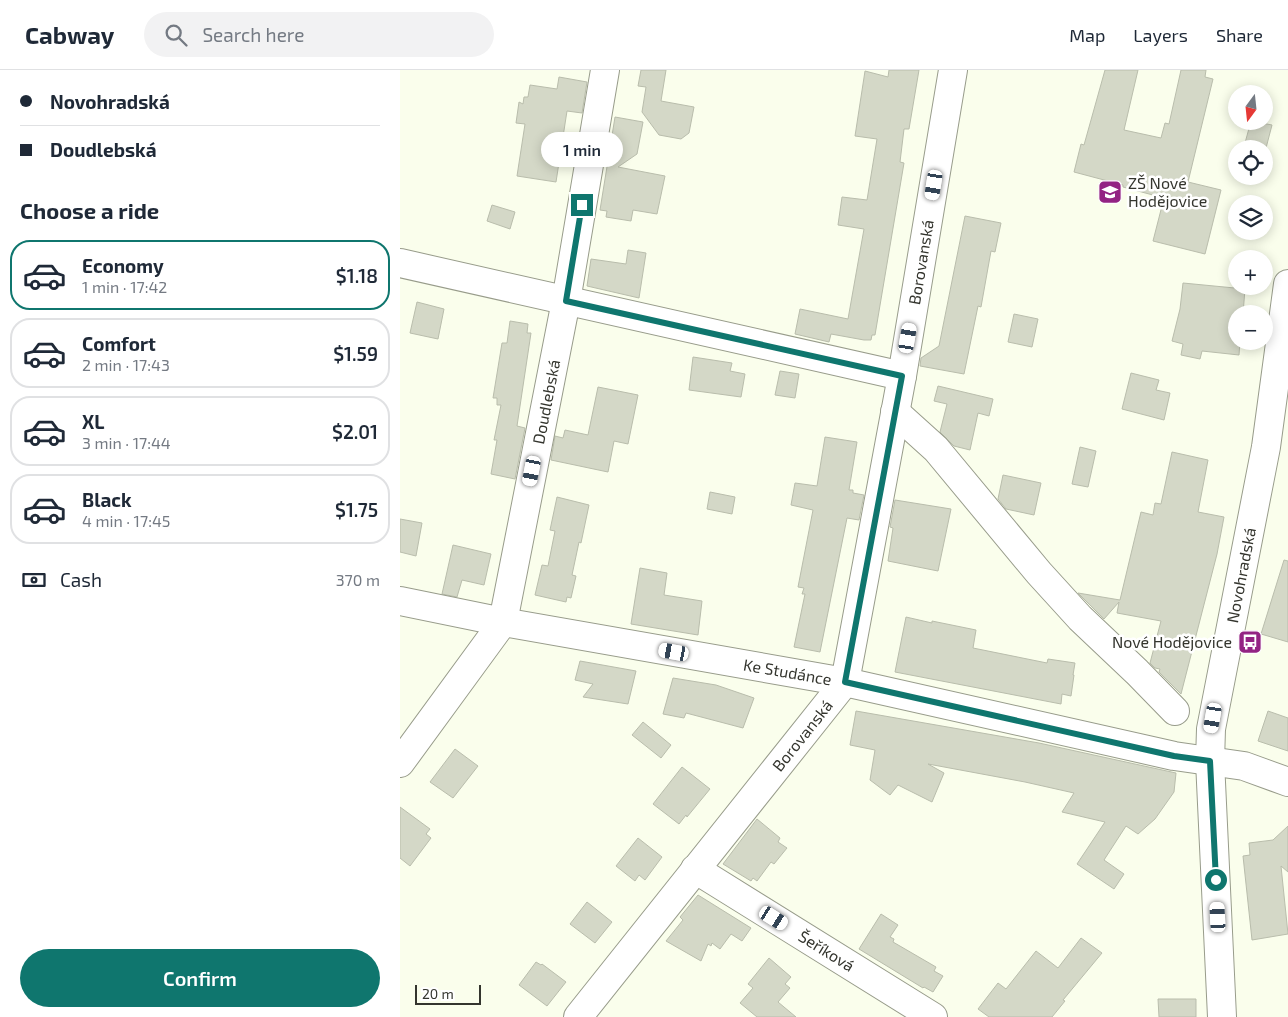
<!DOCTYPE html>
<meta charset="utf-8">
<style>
:root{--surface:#fff;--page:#f2f2f3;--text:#1f2937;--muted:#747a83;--line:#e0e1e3;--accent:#0f766e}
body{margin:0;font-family:"Exo 2",sans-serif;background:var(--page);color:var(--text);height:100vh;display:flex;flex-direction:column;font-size:19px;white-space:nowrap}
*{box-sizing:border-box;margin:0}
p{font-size:16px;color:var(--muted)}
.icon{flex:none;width:28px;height:28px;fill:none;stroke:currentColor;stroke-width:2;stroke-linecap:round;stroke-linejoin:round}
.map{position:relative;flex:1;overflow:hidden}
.panel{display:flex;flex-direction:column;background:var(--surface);width:400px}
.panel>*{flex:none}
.top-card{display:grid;align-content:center;height:110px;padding:0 20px;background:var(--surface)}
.needle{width:32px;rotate:195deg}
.controls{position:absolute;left:828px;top:15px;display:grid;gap:10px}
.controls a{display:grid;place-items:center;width:45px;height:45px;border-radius:50%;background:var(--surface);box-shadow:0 2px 12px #0003;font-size:25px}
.scale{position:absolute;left:15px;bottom:12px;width:66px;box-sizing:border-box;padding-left:5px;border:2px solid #34352e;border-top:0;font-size:14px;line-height:18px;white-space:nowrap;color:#34352e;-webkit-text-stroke:4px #fff;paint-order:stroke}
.end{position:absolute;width:22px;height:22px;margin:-11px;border:6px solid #0f766e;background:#fff;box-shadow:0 0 0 2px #fff}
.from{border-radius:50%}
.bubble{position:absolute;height:35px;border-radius:18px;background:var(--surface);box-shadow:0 2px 12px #0003;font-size:16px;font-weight:600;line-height:35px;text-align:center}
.car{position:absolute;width:15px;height:30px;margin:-15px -8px;border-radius:6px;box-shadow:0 0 4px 1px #0007;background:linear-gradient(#fff 24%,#345 0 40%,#fff 0 76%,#345 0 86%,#fff 0)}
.top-card b{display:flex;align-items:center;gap:18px;height:48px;font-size:19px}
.top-card b+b{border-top:1px solid var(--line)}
.top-card i{width:12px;height:12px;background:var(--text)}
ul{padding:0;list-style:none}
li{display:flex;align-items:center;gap:15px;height:70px;margin:0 10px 8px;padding:0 10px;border:2px solid var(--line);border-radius:20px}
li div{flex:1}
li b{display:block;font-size:19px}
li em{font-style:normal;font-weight:600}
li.on{border-color:var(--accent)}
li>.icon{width:45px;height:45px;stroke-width:1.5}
h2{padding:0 20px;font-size:22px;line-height:60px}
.pay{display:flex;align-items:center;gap:12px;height:55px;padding:0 20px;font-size:19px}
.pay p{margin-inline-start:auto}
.primary-button{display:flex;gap:10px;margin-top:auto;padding:10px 20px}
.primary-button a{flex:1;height:58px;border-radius:30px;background:var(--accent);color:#fff;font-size:20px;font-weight:600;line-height:58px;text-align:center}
header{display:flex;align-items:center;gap:30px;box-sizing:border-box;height:70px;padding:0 25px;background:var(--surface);border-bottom:1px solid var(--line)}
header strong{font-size:24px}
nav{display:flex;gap:28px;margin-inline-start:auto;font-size:18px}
.search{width:350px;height:45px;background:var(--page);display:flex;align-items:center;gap:12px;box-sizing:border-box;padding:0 18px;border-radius:28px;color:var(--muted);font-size:19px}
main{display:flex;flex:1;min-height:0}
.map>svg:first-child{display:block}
.building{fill:#d4d8c7;stroke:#b9bdac}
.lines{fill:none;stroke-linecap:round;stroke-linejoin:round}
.minor-casing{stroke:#989c8b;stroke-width:30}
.major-casing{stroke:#989c8b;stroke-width:30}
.minor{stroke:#fff;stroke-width:28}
.major{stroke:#fff;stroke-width:28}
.route{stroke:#0f766e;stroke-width:6}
.labels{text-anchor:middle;stroke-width:5;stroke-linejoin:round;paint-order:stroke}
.poi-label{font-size:16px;fill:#34352e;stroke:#fff;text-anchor:start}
.street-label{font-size:16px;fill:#34352e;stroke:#fff}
</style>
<header>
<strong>Cabway</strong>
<div class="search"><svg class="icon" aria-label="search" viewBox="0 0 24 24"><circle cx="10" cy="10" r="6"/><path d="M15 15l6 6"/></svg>Search here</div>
<nav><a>Map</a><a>Layers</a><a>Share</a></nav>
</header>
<main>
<section class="panel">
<div class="top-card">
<b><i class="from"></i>Novohradská</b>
<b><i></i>Doudlebská</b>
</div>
<h2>Choose a ride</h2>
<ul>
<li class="on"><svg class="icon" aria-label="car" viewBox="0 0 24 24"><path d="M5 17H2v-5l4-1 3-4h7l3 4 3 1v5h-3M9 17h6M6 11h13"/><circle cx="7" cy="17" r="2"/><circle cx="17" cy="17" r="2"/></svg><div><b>Economy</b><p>1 min · 17:42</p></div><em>$1.18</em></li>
<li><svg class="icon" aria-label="car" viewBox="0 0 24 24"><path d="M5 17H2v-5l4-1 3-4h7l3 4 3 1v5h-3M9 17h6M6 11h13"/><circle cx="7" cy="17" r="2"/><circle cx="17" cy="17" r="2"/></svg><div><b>Comfort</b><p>2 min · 17:43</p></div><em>$1.59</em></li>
<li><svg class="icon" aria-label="car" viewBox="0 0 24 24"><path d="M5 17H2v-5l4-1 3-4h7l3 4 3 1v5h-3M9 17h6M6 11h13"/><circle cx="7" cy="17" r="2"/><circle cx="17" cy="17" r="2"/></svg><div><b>XL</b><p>3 min · 17:44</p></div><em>$2.01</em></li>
<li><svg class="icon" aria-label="car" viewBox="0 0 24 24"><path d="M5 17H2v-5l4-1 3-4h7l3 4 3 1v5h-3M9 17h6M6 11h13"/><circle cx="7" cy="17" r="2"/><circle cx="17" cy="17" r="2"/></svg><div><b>Black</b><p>4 min · 17:45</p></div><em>$1.75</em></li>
</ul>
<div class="pay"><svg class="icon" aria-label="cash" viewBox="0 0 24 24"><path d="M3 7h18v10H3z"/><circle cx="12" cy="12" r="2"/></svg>Cash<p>370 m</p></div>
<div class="primary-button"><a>Confirm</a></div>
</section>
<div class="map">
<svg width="888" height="947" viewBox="0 0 888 947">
<rect width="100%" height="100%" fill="#fafeec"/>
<path class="building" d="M241,0H266L261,31L294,37L289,63L281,69L259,65L242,42L246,17L238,16Z
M489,0H519L509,59H504L500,92L504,93L475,265H472L471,270H464L431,264L429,272L395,264L400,239L448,249L464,159L438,155L442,127L467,130L477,69L455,66L465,1L488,7Z
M705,0H738L724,60L761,68L765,53L769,54L781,0H806L805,7L813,9L788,112L821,120L805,184L753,171L764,128L723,117V115L674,102L681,74L684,75Z
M159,7L187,12L182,43L167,41L156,112L117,106L125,54L116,53L119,32L123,34L124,27H128L130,15L157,19Z
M215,47L243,52L237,84L218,97L265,106L257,144L233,140L231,151L206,147L207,141L200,140Z
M851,51L872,55L866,78L845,73Z
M92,135L115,142L110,159L87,151Z
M565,146L601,153L595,182L591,181L581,237L578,236L564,304L520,296L521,288L539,276Z
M228,180L246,183L239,228L187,216L191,189L226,194Z
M783,213L845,219L843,244H836V271H840L839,285L802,281L800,289L781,285L783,274L772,271L780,239Z
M17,232L44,239L38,269L10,263Z
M614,244L638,249L632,277L608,272Z
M110,251L128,254L127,263H131L117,356L125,358L115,409L91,404L97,370H94L101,335H97V328H93L102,273H107Z
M293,287L332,293L330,301L345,304L341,327L289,320Z
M380,301L399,304L395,328L375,325Z
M731,303L759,310L756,320L770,323L764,350L722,339Z
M538,316L593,329L589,346L578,343L570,380L554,376L540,362L547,334L534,331Z
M198,317L238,325L228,374L214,371L208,402L151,390L155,366L163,368L165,360L188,365Z
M425,367L457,372L449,420H453V423L464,425L459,450L447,448L420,582L394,577L405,524H402L404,518L398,517L413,440L391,435L395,413L417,416Z
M680,377L696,381L688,417L672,414Z
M772,382L808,390L798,442L824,447L817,484L781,624L759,602L760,599L755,598L750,593L761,551L717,543L719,532L704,549L678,523L720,530L741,442L753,445L755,433L761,434Z
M603,405L641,413L634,445L606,439L598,429Z
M310,422L335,427L332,444L307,439Z
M157,427L189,435L181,473L179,472L172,505L176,506L171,528L167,527L166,532L135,525L142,495L148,496L155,461L150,460Z
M495,430L551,439L538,501L488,491L493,458L490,457Z
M0,449L22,453L16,486L0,482Z
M53,475L91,484L84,515L62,510L57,527L42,524Z
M884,490L888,491V572L861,564Z
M240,498L267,503L264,525L302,531L298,565L231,554Z
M506,547L532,553V551L576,560L573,578L647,593L648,589L675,593L673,605H674L671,626L662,624L661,634L495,602Z
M180,591L236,601L228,634L183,627L193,614L175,610Z
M273,608L316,615L354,628L343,658L286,643L284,648L263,644Z
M456,641L639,673L776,703L774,722L755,749L738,764L726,756L704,790L724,804L714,819L677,794L705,752L662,742L674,723L625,712L528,694L544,703L532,732L498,715L490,725L470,710L475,680L450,675Z
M868,641L888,648V681L858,671Z
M243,652L271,675L261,688L232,665Z
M55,679L78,696L53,728L30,712Z
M282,697L310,719L287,747L286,745L279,754L253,734Z
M0,737L30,759L26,764L31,768L10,796L0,788Z
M357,749L380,768L378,772L387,778L374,794L371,792L357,811L353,808L351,811L323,794Z
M888,756V802L881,796L888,864L852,870L843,786L850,785L849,773L873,770Z
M238,768L262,787L245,810L239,805L235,811L216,796Z
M298,825L351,858L342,871L331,864L320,879L312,873L311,876L308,874L301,891L266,871L283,850L280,847Z
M187,832L212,852L195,873L170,854Z
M481,844L498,855L490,867L494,869L493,872L536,897L534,901L543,906L533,922L524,917L523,918L459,879Z
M681,868L702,883L663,930L665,931L652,947H589L578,939L598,913L606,919L636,881L658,898Z
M369,888L391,907L385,914L390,918L378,932L396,947H357L340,933L353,918L348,914Z
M136,892L141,895L142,894L166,912L147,936L119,915Z
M758,929H796V947H759Z"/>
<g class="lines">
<g class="minor-casing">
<g id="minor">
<path d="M0,193L502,306"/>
<path d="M495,342L536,379L639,503L680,548L737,602L775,641"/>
<path id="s1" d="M0,531L103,552L445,612L774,686L844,696L888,712"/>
<path id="s2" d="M0,693L103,552L166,231L205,0"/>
<path id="s3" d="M295,799L533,947"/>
<path id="s4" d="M178,947L445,612L502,306L553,0"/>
</g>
</g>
<g class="major-casing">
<g id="major">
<path id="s5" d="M822,947L810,691L811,659L866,377L888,214"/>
</g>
</g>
<use href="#minor" class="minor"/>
<use href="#major" class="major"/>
</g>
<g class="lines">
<path class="route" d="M182,135L166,231L502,306L445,612L774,686L810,691L816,810"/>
</g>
<defs>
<g id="school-square" transform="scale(1.25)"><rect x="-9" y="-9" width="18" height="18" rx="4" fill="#932383" stroke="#fff"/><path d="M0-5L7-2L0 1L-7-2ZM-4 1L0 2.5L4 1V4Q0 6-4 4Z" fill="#fff"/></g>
<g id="bus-square" transform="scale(1.25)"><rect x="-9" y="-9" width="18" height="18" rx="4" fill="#932383" stroke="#fff"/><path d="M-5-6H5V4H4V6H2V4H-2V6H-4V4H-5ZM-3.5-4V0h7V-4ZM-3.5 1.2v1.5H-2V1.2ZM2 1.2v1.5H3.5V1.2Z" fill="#fff"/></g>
</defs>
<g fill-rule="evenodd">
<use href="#school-square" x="710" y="122"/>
<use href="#bus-square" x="850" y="572"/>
</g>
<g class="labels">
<g class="poi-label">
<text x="728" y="119">ZŠ Nové<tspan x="728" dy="18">Hodějovice</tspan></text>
<text x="832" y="578" text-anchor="end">Nové Hodějovice</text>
</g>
<g class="street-label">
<text dy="6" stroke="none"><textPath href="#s4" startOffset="855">Borovanská</textPath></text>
<text dy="6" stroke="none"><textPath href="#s2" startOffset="399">Doudlebská</textPath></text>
<text dy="6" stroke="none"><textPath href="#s5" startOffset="445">Novohradská</textPath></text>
<text dy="6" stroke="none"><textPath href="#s1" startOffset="394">Ke Studánce</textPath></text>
<text dy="6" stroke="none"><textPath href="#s4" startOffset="360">Borovanská</textPath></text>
<text dy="6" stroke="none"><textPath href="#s3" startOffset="155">Šeříková</textPath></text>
</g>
</g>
</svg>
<div class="controls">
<a><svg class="needle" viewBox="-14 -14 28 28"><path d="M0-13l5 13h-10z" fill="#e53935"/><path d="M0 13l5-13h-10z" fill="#747a83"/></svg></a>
<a><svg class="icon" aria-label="locate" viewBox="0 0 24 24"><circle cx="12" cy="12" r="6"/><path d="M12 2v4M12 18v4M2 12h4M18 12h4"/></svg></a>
<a><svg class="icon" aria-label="layers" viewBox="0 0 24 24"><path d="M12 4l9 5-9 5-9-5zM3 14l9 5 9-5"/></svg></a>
<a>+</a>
<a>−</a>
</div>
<div class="scale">20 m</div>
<i class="end from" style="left:816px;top:810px"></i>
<i class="end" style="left:182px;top:135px"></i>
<div class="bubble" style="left:141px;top:62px;width:82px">1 min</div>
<i class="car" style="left:534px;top:115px;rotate:189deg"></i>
<i class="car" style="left:508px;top:268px;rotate:10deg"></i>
<i class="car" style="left:132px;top:401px;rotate:191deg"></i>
<i class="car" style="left:274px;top:582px;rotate:280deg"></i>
<i class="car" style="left:813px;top:648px;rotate:190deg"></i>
<i class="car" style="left:818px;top:847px;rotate:357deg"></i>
<i class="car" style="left:374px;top:848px;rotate:122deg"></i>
</div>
</main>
